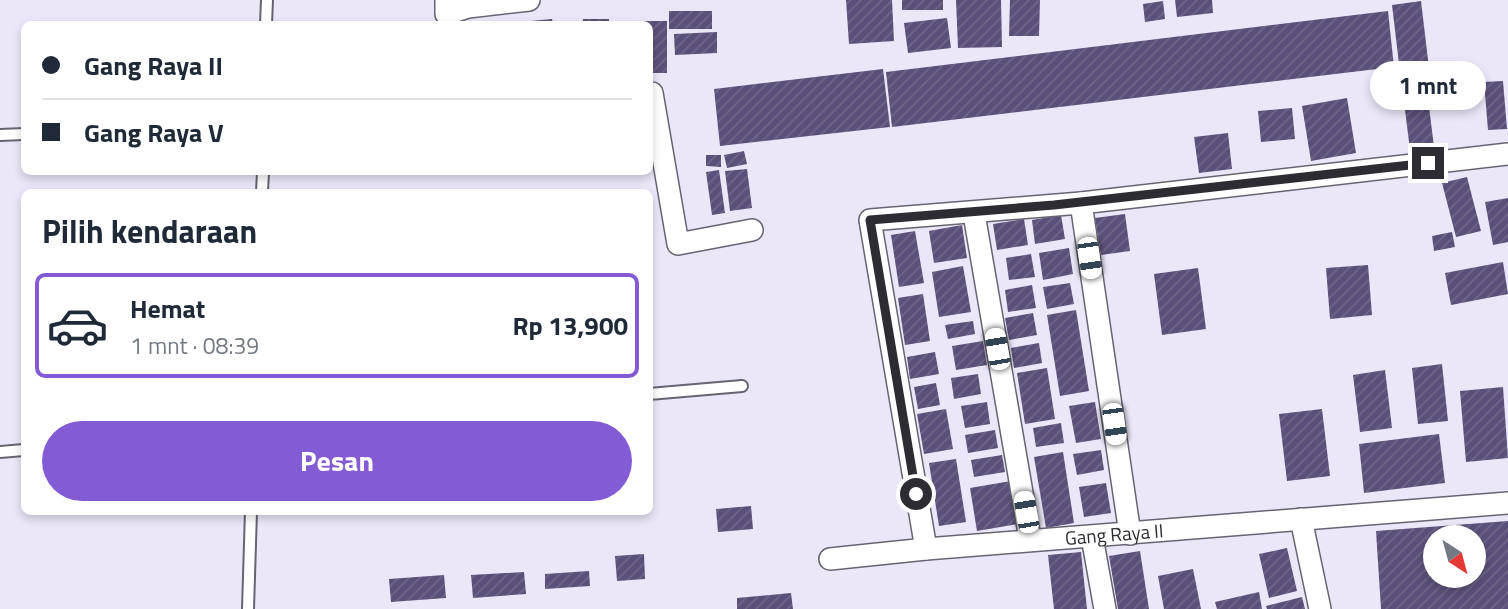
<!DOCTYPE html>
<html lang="id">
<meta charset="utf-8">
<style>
:root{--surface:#fff;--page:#f6f6f7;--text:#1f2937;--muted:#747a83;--line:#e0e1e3;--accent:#835bd5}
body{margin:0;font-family:"Titillium Web",sans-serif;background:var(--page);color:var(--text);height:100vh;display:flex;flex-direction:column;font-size:26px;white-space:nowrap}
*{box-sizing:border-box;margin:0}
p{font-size:23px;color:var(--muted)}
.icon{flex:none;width:38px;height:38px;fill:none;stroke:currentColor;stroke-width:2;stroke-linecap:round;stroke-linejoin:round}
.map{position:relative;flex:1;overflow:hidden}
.panel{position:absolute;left:21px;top:189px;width:632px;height:326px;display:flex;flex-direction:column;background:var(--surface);border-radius:10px;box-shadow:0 4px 10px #0003}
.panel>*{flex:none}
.banner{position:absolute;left:21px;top:21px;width:632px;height:154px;border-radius:10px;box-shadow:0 4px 10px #0003;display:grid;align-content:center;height:154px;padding:0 21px;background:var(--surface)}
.needle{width:46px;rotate:144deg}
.buttons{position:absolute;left:1423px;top:525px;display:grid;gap:14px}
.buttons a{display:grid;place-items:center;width:63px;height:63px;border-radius:50%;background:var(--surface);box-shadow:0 4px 10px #0003;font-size:35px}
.end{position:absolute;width:32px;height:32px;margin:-16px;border:9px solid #2d2c32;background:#fff;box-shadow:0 0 0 4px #fff}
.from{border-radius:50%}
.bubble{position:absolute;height:49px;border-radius:24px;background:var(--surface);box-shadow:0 4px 10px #0003;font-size:23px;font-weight:700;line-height:49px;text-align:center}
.car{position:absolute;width:21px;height:42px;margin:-21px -10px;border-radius:9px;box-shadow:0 0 5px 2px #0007;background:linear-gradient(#fff 24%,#345 0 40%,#fff 0 76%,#345 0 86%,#fff 0)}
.banner b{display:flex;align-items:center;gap:24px;height:66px;font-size:26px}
.banner b+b{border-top:2px solid var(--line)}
.banner i{width:18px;height:18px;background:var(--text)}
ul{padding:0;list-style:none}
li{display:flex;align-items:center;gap:21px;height:105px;margin:0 14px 10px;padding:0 7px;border:4px solid transparent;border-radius:10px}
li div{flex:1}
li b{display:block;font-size:26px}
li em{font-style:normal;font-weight:700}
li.selected{border-color:var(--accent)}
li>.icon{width:63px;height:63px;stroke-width:1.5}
h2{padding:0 21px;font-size:32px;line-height:84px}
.action{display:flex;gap:14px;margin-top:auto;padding:14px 21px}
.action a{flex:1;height:80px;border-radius:42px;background:var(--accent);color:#fff;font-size:28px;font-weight:700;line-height:80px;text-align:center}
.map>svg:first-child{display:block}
.building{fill:url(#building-hatch);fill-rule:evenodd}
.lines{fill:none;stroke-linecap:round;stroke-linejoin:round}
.service-casing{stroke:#676472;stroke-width:14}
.minor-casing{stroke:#676472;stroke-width:24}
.service{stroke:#fff;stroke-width:10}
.minor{stroke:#fff;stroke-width:21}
.route{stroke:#2d2c32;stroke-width:9}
.labels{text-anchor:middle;stroke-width:7;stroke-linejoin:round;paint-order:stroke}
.street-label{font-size:19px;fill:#2d2c32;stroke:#ebe7f8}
</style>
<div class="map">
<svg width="1508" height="609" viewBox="0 0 1508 609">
<defs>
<pattern id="building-hatch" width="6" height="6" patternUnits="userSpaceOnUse" patternTransform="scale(1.75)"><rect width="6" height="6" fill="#5b5079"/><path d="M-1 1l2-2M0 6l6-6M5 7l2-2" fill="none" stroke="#6f6688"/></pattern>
</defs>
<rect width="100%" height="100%" fill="#ebe7f8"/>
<path class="building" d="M846,0H892L894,41L849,44Z
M902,0H943V10H902Z
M956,0H1001L1002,47L958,48Z
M1010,0H1040L1039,36H1009Z
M1175,0H1212L1213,13L1177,17Z
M1163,1L1165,19L1145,22L1143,4Z
M1421,1L1429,68L1400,72L1392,5Z
M669,11H712V29H669Z
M1388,11L1394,67L892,127L886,72Z
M947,18L951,48L908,53L904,23Z
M552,19L553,24H520V22Z
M583,19H609V24H583Z
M622,21H667V73H649V24H622Z
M717,32V53L675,55L674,34Z
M883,69L890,127L720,146L714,89Z
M1425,74L1435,155L1411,158L1401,78Z
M1503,81L1507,129L1488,130L1484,82Z
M1347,98L1356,153L1311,161L1302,106Z
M1292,108L1295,139L1261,142L1258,111Z
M1228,133L1232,169L1199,173L1194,137Z
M744,151L747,164L727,168L724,155Z
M706,155H721V167L706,166Z
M747,169L752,208L730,211L725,171Z
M719,170L725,213L712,215L706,172Z
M1467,177L1481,231L1456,237L1442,183Z
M1508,198V242L1493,245L1485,202Z
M1125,214L1130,251L1101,255L1095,218Z
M1061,215L1065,239L1035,244L1032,220Z
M1024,219L1028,245L997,250L993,224Z
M962,225L967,258L934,263L929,231Z
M915,231L924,283L899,287L891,235Z
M1452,232L1455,247L1434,251L1432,236Z
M1069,248L1073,274L1043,280L1039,253Z
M1031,254L1035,277L1009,280L1006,258Z
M1503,262L1508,294L1451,305L1445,273Z
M1368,265L1372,315L1330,319L1326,268Z
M963,266L971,312L939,317L932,272Z
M1198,268L1206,329L1162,335L1154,274Z
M1070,283L1074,304L1047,309L1043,287Z
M1032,285L1036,308L1008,312L1005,290Z
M923,294L930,341L905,345L898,298Z
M1076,310L1089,391L1060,396L1047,315Z
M1033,313L1037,335L1009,340L1005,318Z
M973,321L975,334L948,339L945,325Z
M983,341L987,365L956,370L952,346Z
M1039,343L1042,363L1014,368L1011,348Z
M935,352L939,374L910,379L907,357Z
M1442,364L1448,421L1418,424L1412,368Z
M1047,368L1055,419L1025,424L1017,373Z
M1385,370L1392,428L1360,432L1353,375Z
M978,374L981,394L954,399L951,378Z
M936,383L940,405L918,409L914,387Z
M1503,387L1508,458L1466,462L1460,391Z
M987,402L990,424L965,428L961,406Z
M1095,402L1101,439L1076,443L1069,406Z
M946,409L953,449L924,454L917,414Z
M1322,409L1330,476L1287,481L1279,414Z
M1061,423L1064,443L1036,447L1033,428Z
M995,430L998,448L968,453L965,435Z
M1439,434L1445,483L1364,493L1359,444Z
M1101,450L1104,470L1077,475L1073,454Z
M1063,452L1074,523L1046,528L1034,457Z
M1002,455L1005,472L974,477L971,460Z
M956,459L966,522L939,526L929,463Z
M1011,481L1018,524L977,531L970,488Z
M1106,483L1111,513L1084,517L1079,487Z
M751,506L753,529L718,532L716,509Z
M1508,521V609H1381L1376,531ZM1435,537H1474V576H1435Z
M1287,548L1297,591L1269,598L1259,554Z
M1140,551L1149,609H1118L1109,556Z
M1081,552L1087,609H1054L1048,555Z
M644,554L645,579L617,581L615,556Z
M1193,569L1201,609H1164L1158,576Z
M589,571L590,586L545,589V574Z
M524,572L526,594L473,598L471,575Z
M444,575L446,598L391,602L389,579Z
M1259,592L1262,609H1217L1215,602Z
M791,593L793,609H737V598Z
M1302,597L1305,609H1267L1266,606Z"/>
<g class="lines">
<g class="service-casing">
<path id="service" d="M266,24L267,0
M0,135L24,134
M262,192L263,172
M649,394L742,386
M0,452L24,450
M248,609L251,511"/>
</g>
<g class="minor-casing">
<g id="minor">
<path d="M446,0V14L468,7L529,0"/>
<path d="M649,93H652L678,244L752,230"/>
<path id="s1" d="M1508,154L1081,203L870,220L926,549L1508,503"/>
<path d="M1081,203L1130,534"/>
<path d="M974,214L1030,539"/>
<path d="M1301,519L1320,609"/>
<path d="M1092,537L1105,609"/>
<path d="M830,559L926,549"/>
</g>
</g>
<use href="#service" class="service"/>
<use href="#minor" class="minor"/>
</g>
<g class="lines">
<path class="route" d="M916,494L870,220L1054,205L1428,163"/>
</g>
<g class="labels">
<g class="street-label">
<text dy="7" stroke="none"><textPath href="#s1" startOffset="1164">Gang Raya II</textPath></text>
</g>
</g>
</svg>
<div class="buttons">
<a><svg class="needle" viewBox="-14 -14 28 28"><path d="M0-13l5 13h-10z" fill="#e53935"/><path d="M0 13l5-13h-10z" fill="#747a83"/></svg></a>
</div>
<i class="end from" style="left:916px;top:494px"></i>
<i class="end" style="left:1428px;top:163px"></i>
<div class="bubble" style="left:1370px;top:61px;width:116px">1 mnt</div>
<i class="car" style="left:1089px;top:258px;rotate:172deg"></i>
<i class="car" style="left:997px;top:349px;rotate:350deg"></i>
<i class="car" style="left:1114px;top:424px;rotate:172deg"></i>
<i class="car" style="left:1026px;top:512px;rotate:350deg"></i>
<div class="banner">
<b><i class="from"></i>Gang Raya II</b>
<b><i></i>Gang Raya V</b>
</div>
<section class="panel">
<h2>Pilih kendaraan</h2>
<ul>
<li class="selected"><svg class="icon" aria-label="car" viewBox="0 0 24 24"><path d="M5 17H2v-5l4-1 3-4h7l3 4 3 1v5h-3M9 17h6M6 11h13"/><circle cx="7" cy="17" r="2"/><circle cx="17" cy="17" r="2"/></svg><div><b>Hemat</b><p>1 mnt · 08:39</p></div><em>Rp 13,900</em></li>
</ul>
<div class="action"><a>Pesan</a></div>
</section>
</div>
